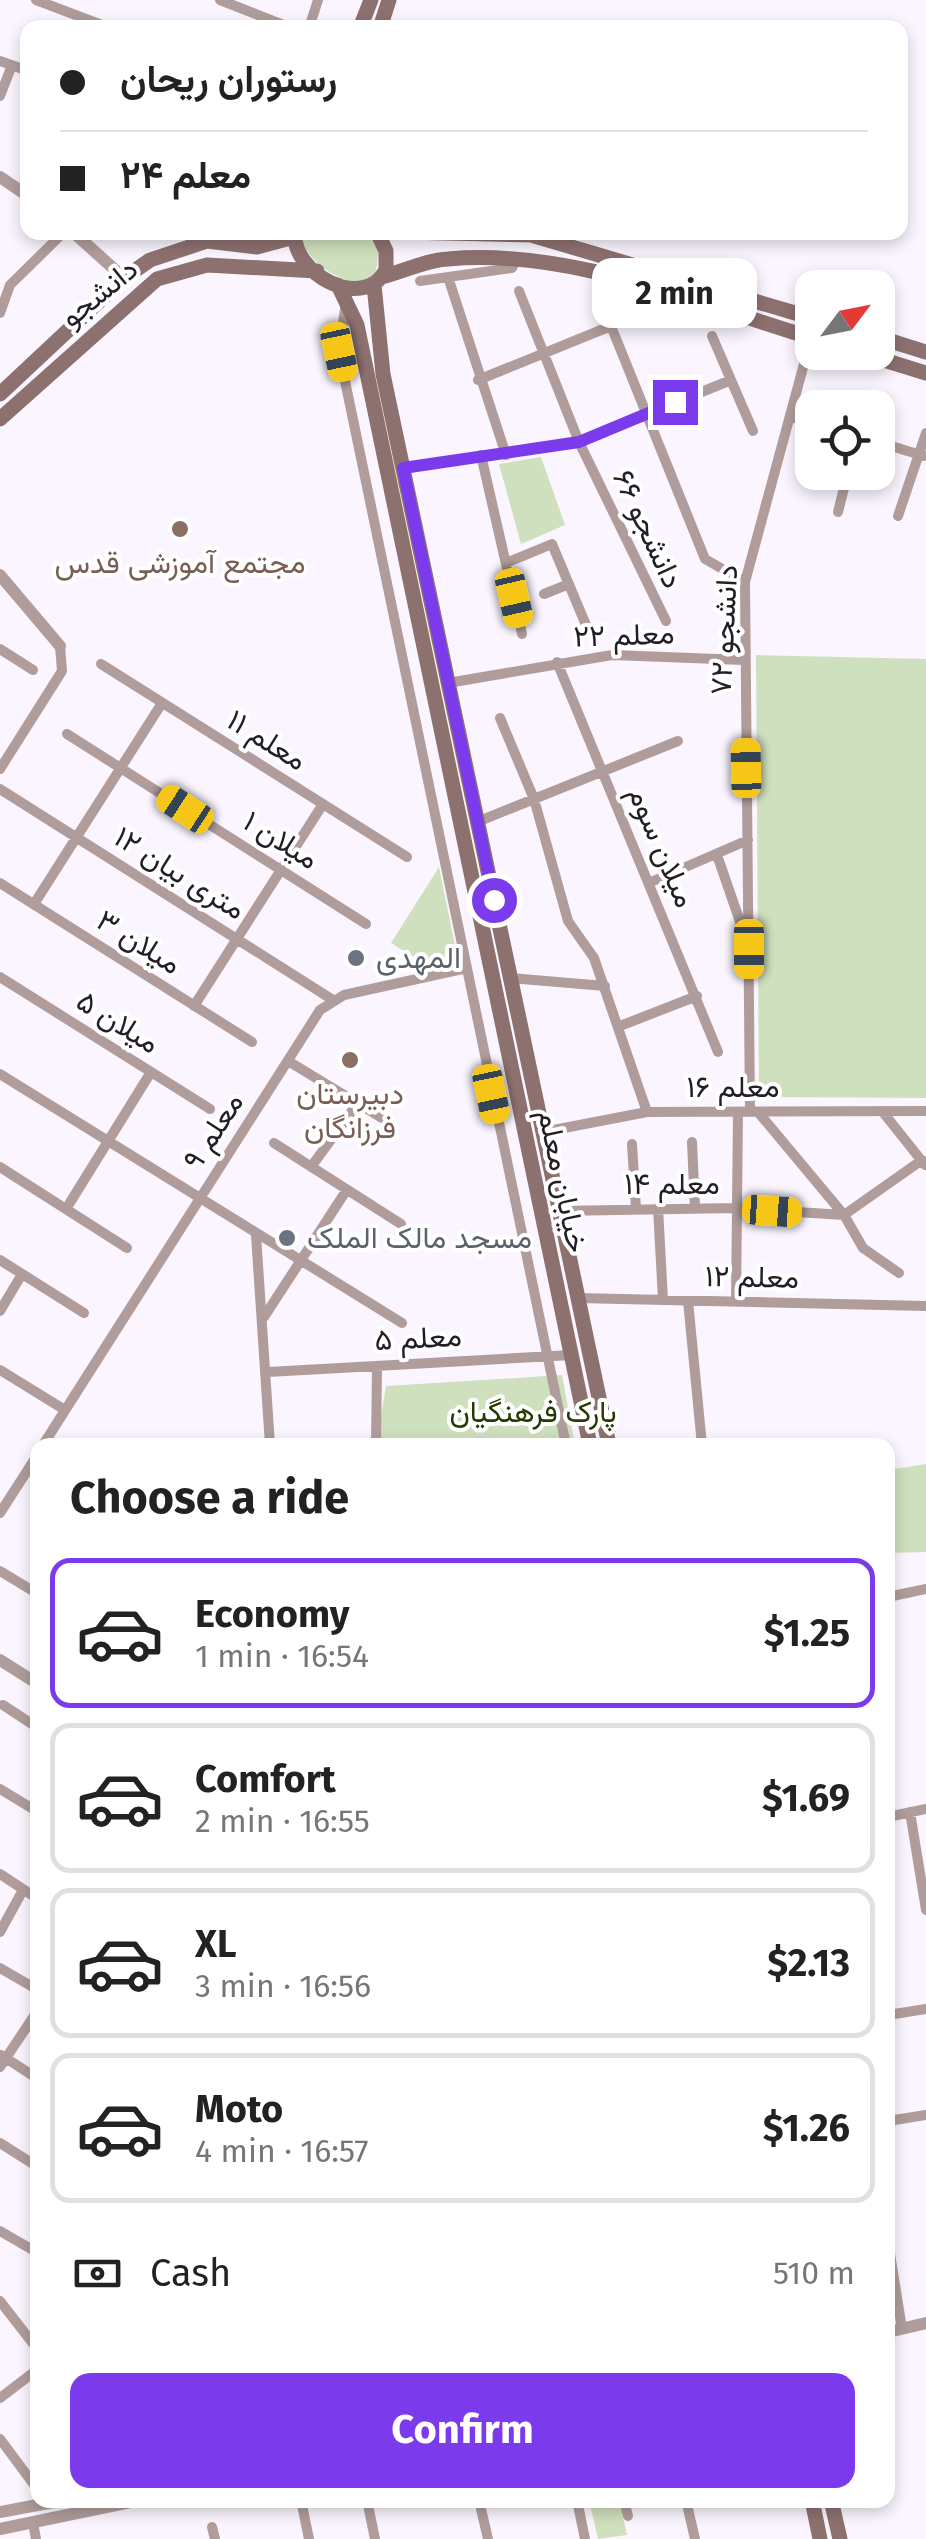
<!DOCTYPE html>
<meta charset="utf-8">
<style>
:root{--surface:#fff;--page:#f6f6f6;--text:#222;--muted:#767676;--line:#e0e0e0;--accent:#7c3aed}
body{margin:0;font-family:"Fira Sans",Vazirmatn,sans-serif;background:var(--page);color:var(--text);height:100vh;display:flex;flex-direction:column;font-size:38px;white-space:nowrap}
*{box-sizing:border-box;margin:0}
p{font-size:32px;color:var(--muted)}
.icon{flex:none;width:55px;height:55px;fill:none;stroke:currentColor;stroke-width:2;stroke-linecap:round;stroke-linejoin:round}
.map{position:relative;flex:1;overflow:hidden}
.sheet{position:absolute;left:30px;top:1438px;width:865px;height:1070px;display:flex;flex-direction:column;background:var(--surface);border-radius:20px;box-shadow:0 5px 15px #0003}
.sheet>*{flex:none}
.top-card{position:absolute;left:20px;top:20px;width:888px;height:220px;border-radius:20px;box-shadow:0 5px 15px #0003;display:grid;align-content:center;height:220px;padding:0 40px;background:var(--surface)}
.needle{width:65px;rotate:58deg}
.fabs{position:absolute;left:795px;top:270px;display:grid;gap:20px}
.fabs a{display:grid;place-items:center;width:100px;height:100px;border-radius:20px;background:var(--surface);box-shadow:0 5px 15px #0003;font-size:50px}
.end{position:absolute;width:45px;height:45px;margin:-22px;border:12px solid #7c3aed;background:#fff;box-shadow:0 0 0 5px #fff}
.from{border-radius:50%}
.bubble{position:absolute;height:70px;border-radius:20px;background:var(--surface);box-shadow:0 5px 15px #0003;font-size:32px;font-weight:700;line-height:70px;text-align:center}
.car{position:absolute;width:30px;height:60px;margin:-30px -15px;border-radius:12px;box-shadow:0 0 8px 2px #0007;background:linear-gradient(#f5c518 24%,#345 0 40%,#f5c518 0 76%,#345 0 86%,#f5c518 0)}
.top-card b{display:flex;align-items:center;gap:35px;height:95px;font-size:38px}
.top-card b+b{border-top:2px solid var(--line)}
.top-card i{width:25px;height:25px;background:var(--text)}
ul{padding:0;list-style:none}
li{display:flex;align-items:center;gap:30px;height:150px;margin:0 20px 15px;padding:0 20px;border:5px solid var(--line);border-radius:20px}
li div{flex:1}
li b{display:block;font-size:38px}
li em{font-style:normal;font-weight:700}
li.current{border-color:var(--accent)}
li>.icon{width:90px;height:90px;stroke-width:1.5}
h2{padding:0 40px;font-size:45px;line-height:120px}
.pay{display:flex;align-items:center;gap:25px;height:110px;padding:0 40px;font-size:38px}
.pay p{margin-inline-start:auto}
.action{display:flex;gap:20px;margin-top:auto;padding:20px 40px}
.action a{flex:1;height:115px;border-radius:20px;background:var(--accent);color:#fff;font-size:40px;font-weight:700;line-height:115px;text-align:center}
.map>svg:first-child{display:block}
.green{fill:#cfe0be}
.lines{fill:none;stroke-linecap:round;stroke-linejoin:round}
.minor{stroke:#b09d9b;stroke-width:10}
.tertiary{stroke:#b09d9b;stroke-width:12}
.secondary{stroke:#8d716f;stroke-width:15}
.route{stroke:#7c3aed;stroke-width:12}
.education-dot{fill:#8d6e63;stroke:#fff;stroke-width:4}
.worship-dot{fill:#6b7280;stroke:#fff;stroke-width:4}
.labels{text-anchor:middle;stroke-width:8;stroke-linejoin:round;paint-order:stroke}
.street-label{font-size:30px;fill:#221e26;stroke:#fff}
.education-label{font-size:30px;fill:#785e54;stroke:#fff}
.worship-label{font-size:30px;fill:#5b616d;stroke:#fff;text-anchor:start}
.park-label{font-size:30px;fill:#263902;stroke:#fff}
</style>
<div class="map">
<svg width="926" height="2539" viewBox="0 0 926 2539">
<rect width="100%" height="100%" fill="#faf5fe"/>
<path class="green" d="M303,233H369L379,249L376,272L359,284C333,277 313,265 301,241Z
M541,457L565,525L521,544L499,464Z
M756,655L926,659V1098L759,1097Z
M439,867L458,960L428,966L391,943Z
M562,1375L575,1445H376L386,1386Z
M926,1464V1552L888,1553V1470Z
M589,2500H619L627,2535L598,2539Z"/>
<g class="lines">
<path class="minor" d="M36,0L110,28
M220,0L291,28
M309,28L318,0
M0,61L28,71
M0,96L12,65
M599,273L611,326L705,559L745,582
M448,277L506,455
M420,281L512,268L517,258
M519,291L579,442L666,621
M346,302L339,352L566,1445
M0,313L10,285L64,232
M712,336L753,431
M478,380L611,326
M792,417L812,423
M878,442L924,456
M481,455L522,634
M403,468L579,442L731,380
M838,512L848,472
M898,516L926,433
M506,563L552,544L586,625
M544,594L569,584
M0,649L33,670
M557,662L718,1052
M101,664L407,857
M448,683L612,655L744,660
M500,718L534,799L568,921L594,958L647,1112
M67,734L366,924
M0,769L62,671L60,646
M0,789L333,1000
M477,822L678,741
M717,855L746,939
M651,882L748,840
M0,883L252,1042
M34,904L162,703
M0,977L210,1109
M510,978L605,986
M194,1006L323,804
M620,1026L697,996
M288,1061L382,1118
M0,1074L402,1323
M882,1111L925,1165
M750,1112L745,582L811,338
M758,1112L844,1215L863,1248L899,1273
M543,1132L647,1112L926,1111
M692,1142L695,1208
M274,1143L401,1224
M632,1144L636,1209
M0,1167L127,1248
M311,1167L357,1104
M658,1208L663,1300
M66,1209L151,1072
M559,1211L736,1208L844,1215
M844,1215L922,1160
M256,1235L270,1445
M0,1260L84,1313
M578,1298L926,1306
M688,1301L702,1445
M736,1302L738,1112
M0,1311L22,1274
M264,1317L346,1191
M0,1370L65,1410
M268,1372L571,1355
M43,1445L320,1010L344,995L467,968
M376,1445L377,1366
M0,1513L38,1454
M0,1571L38,1594
M888,1597L926,1589
M3,1705L38,1728
M0,1789L38,1812
M910,1812L926,1910
M888,1817L926,1809
M0,1874L38,1899
M0,1932L23,1890
M0,1968L38,1990
M888,2015L926,2009
M1,2055L38,2079
M0,2067L38,2010
M888,2121L926,2115
M0,2143L38,2167
M0,2231L38,2253
M888,2241L902,2329
M0,2301L38,2350
M0,2398L38,2369
M0,2439L38,2490
M301,2500L309,2539
M367,2500L375,2539
M479,2500L488,2539
M577,2500L585,2539
M624,2500L628,2516
M686,2500L695,2539
M33,2523L36,2539
M212,2527L215,2539"/>
<path class="tertiary" d="M0,177L28,196
M73,232L124,278
M0,575L60,646
M0,1660L38,1684
M888,2332L926,2323
M0,2512L64,2500
M0,2529L140,2500"/>
<path class="secondary" d="M360,28L371,0
M380,28L389,0
M295,232C291,273 363,313 386,270V251L377,232
M404,232L531,235L812,318
M381,277C402,272 426,260 448,259C572,248 695,303 812,338
M338,285L357,325L590,1445
M374,285L383,374L609,1445
M878,337L926,352
M858,352L926,373
M0,394L124,278L150,260L207,241L257,247L294,237
M0,419L157,279L207,265L317,271
M812,2500L820,2539
M831,2500L840,2539"/>
</g>
<g class="lines">
<path class="route" d="M494,900L403,468L579,442L675,402"/>
</g>
<g class="education-dot">
<circle cx="180" cy="529" r="10"/>
<circle cx="350" cy="1060" r="10"/>
</g>
<g class="worship-dot">
<circle cx="356" cy="958" r="10"/>
<circle cx="287" cy="1238" r="10"/>
</g>
<g class="labels">
<g class="street-label">
<text transform="translate(99 293) rotate(-39)" y="10">دانشجو</text>
<text transform="translate(648 529) rotate(65)" y="10">دانشجو ۶۶</text>
<text transform="translate(724 630) rotate(-87)" y="10">دانشجو ۷۲</text>
<text transform="translate(624 635) rotate(-2)" y="10">معلم ۲۲</text>
<text transform="translate(267 740) rotate(32)" y="10">معلم ۱۱</text>
<text transform="translate(281 840) rotate(32)" y="10">میلان ۱</text>
<text transform="translate(662 847) rotate(67)" y="10">میلان سوم</text>
<text transform="translate(180 873) rotate(32)" y="10">۱۲ متری بیان</text>
<text transform="translate(139 942) rotate(32)" y="10">میلان ۳</text>
<text transform="translate(118 1022) rotate(32)" y="10">میلان ۵</text>
<text x="733" y="1097">معلم ۱۶</text>
<text transform="translate(213 1131) rotate(-57)" y="10">معلم ۹</text>
<text transform="translate(563 1181) rotate(78)" y="10">خیابان معلم</text>
<text x="672" y="1194">معلم ۱۴</text>
<text transform="translate(752 1277) rotate(1)" y="10">معلم ۱۲</text>
<text transform="translate(418 1338) rotate(-3)" y="10">معلم ۵</text>
</g>
<g class="education-label">
<text x="180" y="573">مجتمع آموزشی قدس</text>
<text x="350" y="1104">دبیرستان<tspan x="350" dy="34">فرزانگان</tspan></text>
</g>
<g class="worship-label">
<text x="376" y="968">المهدی</text>
<text x="307" y="1248">مسجد مالک الملک</text>
</g>
<g class="park-label">
<text x="533" y="1422">پارک فرهنگیان</text>
</g>
</g>
</svg>
<div class="fabs">
<a><svg class="needle" viewBox="-14 -14 28 28"><path d="M0-13l5 13h-10z" fill="#e53935"/><path d="M0 13l5-13h-10z" fill="#767676"/></svg></a>
<a><svg class="icon" aria-label="locate" viewBox="0 0 24 24"><circle cx="12" cy="12" r="6"/><path d="M12 2v4M12 18v4M2 12h4M18 12h4"/></svg></a>
</div>
<i class="end from" style="left:494px;top:900px"></i>
<i class="end" style="left:675px;top:402px"></i>
<div class="bubble" style="left:592px;top:258px;width:165px">2 min</div>
<i class="car" style="left:339px;top:352px;rotate:168deg"></i>
<i class="car" style="left:514px;top:598px;rotate:167deg"></i>
<i class="car" style="left:746px;top:768px;rotate:359deg"></i>
<i class="car" style="left:185px;top:809px;rotate:303deg"></i>
<i class="car" style="left:749px;top:949px;rotate:180deg"></i>
<i class="car" style="left:491px;top:1094px;rotate:168deg"></i>
<i class="car" style="left:772px;top:1211px;rotate:94deg"></i>
<div class="top-card">
<b><i class="from"></i>رستوران ریحان</b>
<b><i></i>معلم ۲۴</b>
</div>
<section class="sheet">
<h2>Choose a ride</h2>
<ul>
<li class="current"><svg class="icon" aria-label="car" viewBox="0 0 24 24"><path d="M5 17H2v-5l4-1 3-4h7l3 4 3 1v5h-3M9 17h6M6 11h13"/><circle cx="7" cy="17" r="2"/><circle cx="17" cy="17" r="2"/></svg><div><b>Economy</b><p>1 min · 16:54</p></div><em>$1.25</em></li>
<li><svg class="icon" aria-label="car" viewBox="0 0 24 24"><path d="M5 17H2v-5l4-1 3-4h7l3 4 3 1v5h-3M9 17h6M6 11h13"/><circle cx="7" cy="17" r="2"/><circle cx="17" cy="17" r="2"/></svg><div><b>Comfort</b><p>2 min · 16:55</p></div><em>$1.69</em></li>
<li><svg class="icon" aria-label="car" viewBox="0 0 24 24"><path d="M5 17H2v-5l4-1 3-4h7l3 4 3 1v5h-3M9 17h6M6 11h13"/><circle cx="7" cy="17" r="2"/><circle cx="17" cy="17" r="2"/></svg><div><b>XL</b><p>3 min · 16:56</p></div><em>$2.13</em></li>
<li><svg class="icon" aria-label="car" viewBox="0 0 24 24"><path d="M5 17H2v-5l4-1 3-4h7l3 4 3 1v5h-3M9 17h6M6 11h13"/><circle cx="7" cy="17" r="2"/><circle cx="17" cy="17" r="2"/></svg><div><b>Moto</b><p>4 min · 16:57</p></div><em>$1.26</em></li>
</ul>
<div class="pay"><svg class="icon" aria-label="cash" viewBox="0 0 24 24"><path d="M3 7h18v10H3z"/><circle cx="12" cy="12" r="2"/></svg>Cash<p>510 m</p></div>
<div class="action"><a>Confirm</a></div>
</section>
</div>
